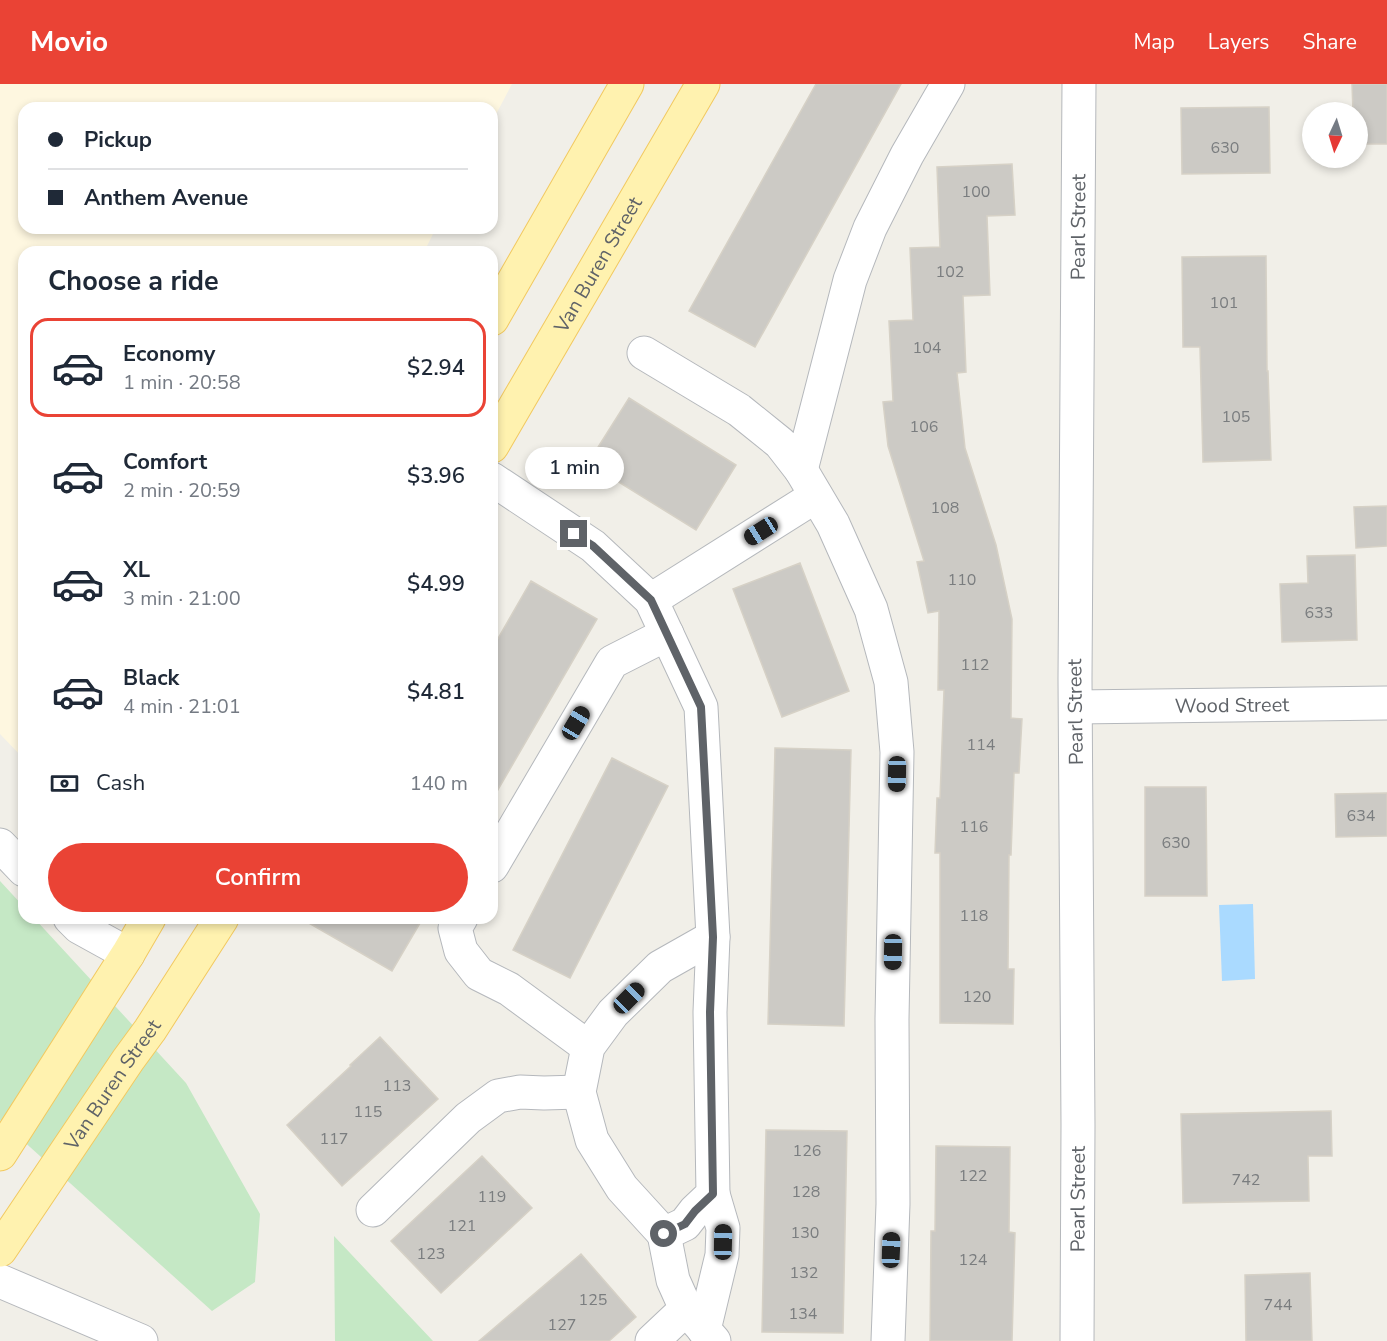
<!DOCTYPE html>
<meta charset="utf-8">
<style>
:root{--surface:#fff;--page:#f2f2f3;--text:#1f2937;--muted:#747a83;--line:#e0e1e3;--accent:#ea4335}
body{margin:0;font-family:"Nunito Sans",sans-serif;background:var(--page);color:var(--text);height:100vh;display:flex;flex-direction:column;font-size:22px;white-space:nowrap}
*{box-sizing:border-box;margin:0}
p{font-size:20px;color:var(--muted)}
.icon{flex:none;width:33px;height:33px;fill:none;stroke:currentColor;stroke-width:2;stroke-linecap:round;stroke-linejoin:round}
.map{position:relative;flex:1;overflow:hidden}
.drawer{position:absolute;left:18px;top:162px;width:480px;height:678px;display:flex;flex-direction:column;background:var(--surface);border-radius:18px;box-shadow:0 3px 9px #0003}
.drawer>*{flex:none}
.top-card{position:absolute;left:18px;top:18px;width:480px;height:132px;border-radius:18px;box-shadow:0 3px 9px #0003;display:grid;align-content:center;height:132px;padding:0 30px;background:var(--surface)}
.needle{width:39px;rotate:184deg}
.tools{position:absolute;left:1302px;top:18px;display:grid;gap:12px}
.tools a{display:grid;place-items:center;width:66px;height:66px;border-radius:50%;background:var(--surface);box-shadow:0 3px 9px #0003;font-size:30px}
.end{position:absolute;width:27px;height:27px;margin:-14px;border:8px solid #5f6368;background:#fff;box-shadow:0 0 0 3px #fff}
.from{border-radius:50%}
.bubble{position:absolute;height:42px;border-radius:21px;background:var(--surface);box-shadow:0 3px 9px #0003;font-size:20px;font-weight:600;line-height:42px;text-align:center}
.car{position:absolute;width:18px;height:36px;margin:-18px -9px;border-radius:8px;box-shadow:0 0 4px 2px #0007;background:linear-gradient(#222 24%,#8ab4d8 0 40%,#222 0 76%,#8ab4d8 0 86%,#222 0)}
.top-card b{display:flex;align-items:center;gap:21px;height:57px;font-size:22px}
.top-card b+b{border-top:2px solid var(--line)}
.top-card i{width:15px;height:15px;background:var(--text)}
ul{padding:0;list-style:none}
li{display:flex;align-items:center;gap:18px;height:99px;margin:0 12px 9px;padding:0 18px;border:3px solid transparent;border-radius:18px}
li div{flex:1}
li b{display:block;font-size:22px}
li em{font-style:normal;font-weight:600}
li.selected{border-color:var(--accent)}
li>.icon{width:54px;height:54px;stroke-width:1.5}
h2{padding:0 30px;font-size:27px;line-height:72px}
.pay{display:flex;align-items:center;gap:15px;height:66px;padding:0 30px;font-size:22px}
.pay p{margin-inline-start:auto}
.primary-button{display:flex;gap:12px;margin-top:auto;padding:12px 30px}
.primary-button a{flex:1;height:69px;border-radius:36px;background:var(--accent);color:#fff;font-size:24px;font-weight:600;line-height:69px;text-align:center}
header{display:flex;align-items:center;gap:36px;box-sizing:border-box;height:84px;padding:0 30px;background:var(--accent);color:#fff}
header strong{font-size:28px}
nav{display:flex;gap:33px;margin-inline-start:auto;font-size:21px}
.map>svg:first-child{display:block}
.commercial{fill:#fef7e0}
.green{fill:#c5e8c5}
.water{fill:#aadaff}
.building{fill:#cccac5;stroke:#d6d1c6;stroke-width:1.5}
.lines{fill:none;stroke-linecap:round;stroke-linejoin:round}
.minor-casing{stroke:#b5b8bc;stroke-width:35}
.major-casing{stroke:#f2c960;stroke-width:35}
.minor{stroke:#fff;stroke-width:33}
.major{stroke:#fff2af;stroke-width:33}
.route{stroke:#5f6368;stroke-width:8}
.labels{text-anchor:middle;stroke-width:4.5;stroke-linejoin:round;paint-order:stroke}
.number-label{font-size:16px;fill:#7a7d7f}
.street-label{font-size:20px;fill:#5f6368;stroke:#fff}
</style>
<header>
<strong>Movio</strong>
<nav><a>Map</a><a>Layers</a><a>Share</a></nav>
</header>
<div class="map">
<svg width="1387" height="1257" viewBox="0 0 1387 1257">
<rect width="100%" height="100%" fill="#f1efe8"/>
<path class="commercial" d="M0,0H512L492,38V24H24V144H436L424,168H24V675L0,650Z"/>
<path class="green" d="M0,797L24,823V834H34L186,999L260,1130L255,1198L212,1227L0,1036Z
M334,1152L433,1257H335Z"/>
<path class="water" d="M1253,820L1255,895L1222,897L1219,821Z"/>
<path class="building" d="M816,0H901L755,263L689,227Z
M1352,0H1387V60H1358V28H1353Z
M1269,23L1270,89L1182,90L1181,24Z
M1012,80L1015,131L987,132L990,211L963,212L966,288L957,289L965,364L996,461L1012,535L1011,634L1022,635L1019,689H1014L1011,771H1009L1008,885H1014L1013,940L940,939V769H935L937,714H940L944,606H938L939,527L928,529L917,478L924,477L888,362L883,318L893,317L889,237L913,236L910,164L940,163L937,83Z
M1266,172L1267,287H1268L1271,376L1203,378L1200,263H1183L1182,173Z
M629,314L736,381L696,446L588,379Z
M1387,422V462L1356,464L1354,423Z
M1355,471L1357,556L1282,558L1280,500L1308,499L1307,472Z
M800,479L849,607L782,633L733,505Z
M531,497L597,535L492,716V565Z
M775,664L851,666L844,942L768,940Z
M612,674L668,702L570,894L513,866Z
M1145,703H1206L1207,812H1145Z
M1387,709V752L1336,753L1335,710Z
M300,834H423L392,887Z
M380,953L438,1015L342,1102L287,1041L351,982L350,981Z
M1331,1027L1332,1072H1308L1309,1117L1183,1119L1181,1030Z
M766,1046L847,1047L843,1249L762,1248Z
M936,1062L1010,1063L1009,1148L1015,1149L1012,1257H930L931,1147H935Z
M482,1072L532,1124L441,1209L391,1157Z
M581,1170L636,1233L609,1257H479Z
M1310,1189L1312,1257H1246L1245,1191Z"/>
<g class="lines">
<g class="minor-casing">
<g id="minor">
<path d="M644,269L739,326L780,359L801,386L850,196L870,144L907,71L948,0"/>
<path d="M801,386L833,440L871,525L891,598L897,668L892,935L893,1120L888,1257"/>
<path d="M492,395L593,462L651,516L701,623L713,853L660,883L613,929L588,963L579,1008L592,1056L622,1104L664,1150"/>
<path d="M651,516L816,412"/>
<path id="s1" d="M1076,623L1387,619"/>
<path d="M0,761L24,786"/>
<path d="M492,782L612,578L667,550"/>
<path d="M70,834L79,843L128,870"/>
<path d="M461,834L455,844L461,867L479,890L509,905L588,963"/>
<path d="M713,853L710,928L713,1110L695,1127L685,1140L664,1150L673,1196L686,1225L714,1257"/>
<path d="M373,1126L468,1034L498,1012L520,1008L544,1009L579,1008"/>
<path d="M0,1197L141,1257"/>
<path d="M704,1246L722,1171L723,1144L713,1110"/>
<path d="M652,1257L686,1225"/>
<path id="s2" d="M1077,1257L1078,1041L1075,595L1079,0"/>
</g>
</g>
<g class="major-casing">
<g id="major">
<path d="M492,235L627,0"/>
<path id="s3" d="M492,362L703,0"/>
<path d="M0,1070L128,870L149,834"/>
<path id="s4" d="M0,1166L128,976L150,946L222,834"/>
</g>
</g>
<use href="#minor" class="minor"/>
<use href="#major" class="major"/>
</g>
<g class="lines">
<path class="route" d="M574,450L593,462L651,516L701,623L713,853L710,928L713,1110L695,1127L685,1140L664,1150"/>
</g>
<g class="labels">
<g class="number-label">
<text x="1225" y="69">630</text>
<text x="976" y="113">100</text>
<text x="950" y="193">102</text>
<text x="1224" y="224">101</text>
<text x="927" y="269">104</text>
<text x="1236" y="338">105</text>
<text x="924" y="348">106</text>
<text x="945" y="429">108</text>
<text x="962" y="501">110</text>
<text x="1319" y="534">633</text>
<text x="975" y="586">112</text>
<text x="981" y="666">114</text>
<text x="1361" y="737">634</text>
<text x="974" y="748">116</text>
<text x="1176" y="764">630</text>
<text x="974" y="837">118</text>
<text x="977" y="918">120</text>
<text x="397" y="1007">113</text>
<text x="368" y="1033">115</text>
<text x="334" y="1060">117</text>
<text x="807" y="1072">126</text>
<text x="973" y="1097">122</text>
<text x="1246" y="1101">742</text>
<text x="806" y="1113">128</text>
<text x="492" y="1118">119</text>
<text x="462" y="1147">121</text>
<text x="805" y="1154">130</text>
<text x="431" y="1175">123</text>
<text x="973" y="1181">124</text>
<text x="804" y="1194">132</text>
<text x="593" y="1221">125</text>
<text x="1278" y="1226">744</text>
<text x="803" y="1235">134</text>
<text x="562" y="1246">127</text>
</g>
<g class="street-label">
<text dy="7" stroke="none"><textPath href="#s2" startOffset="1114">Pearl Street</textPath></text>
<text dy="7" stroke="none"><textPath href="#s3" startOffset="210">Van Buren Street</textPath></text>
<text dy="7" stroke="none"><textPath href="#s1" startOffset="156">Wood Street</textPath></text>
<text transform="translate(1075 628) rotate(-91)" y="7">Pearl Street</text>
<text dy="7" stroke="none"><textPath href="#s4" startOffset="200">Van Buren Street</textPath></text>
<text dy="7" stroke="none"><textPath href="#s2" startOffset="142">Pearl Street</textPath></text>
</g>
</g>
</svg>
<div class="tools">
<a><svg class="needle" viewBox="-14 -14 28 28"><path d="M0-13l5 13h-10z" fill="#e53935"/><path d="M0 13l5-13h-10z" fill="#747a83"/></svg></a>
</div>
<i class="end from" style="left:664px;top:1150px"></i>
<i class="end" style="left:574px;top:450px"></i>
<div class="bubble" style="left:525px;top:363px;width:99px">1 min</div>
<i class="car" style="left:761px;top:447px;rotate:238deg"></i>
<i class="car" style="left:576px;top:639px;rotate:31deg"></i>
<i class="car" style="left:897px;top:690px;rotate:181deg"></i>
<i class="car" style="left:893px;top:868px;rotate:181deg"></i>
<i class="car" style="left:629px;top:914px;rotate:45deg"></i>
<i class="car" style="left:723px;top:1158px;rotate:1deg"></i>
<i class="car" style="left:891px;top:1166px;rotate:2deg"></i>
<div class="top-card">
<b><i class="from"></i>Pickup</b>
<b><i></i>Anthem Avenue</b>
</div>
<section class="drawer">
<h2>Choose a ride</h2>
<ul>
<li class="selected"><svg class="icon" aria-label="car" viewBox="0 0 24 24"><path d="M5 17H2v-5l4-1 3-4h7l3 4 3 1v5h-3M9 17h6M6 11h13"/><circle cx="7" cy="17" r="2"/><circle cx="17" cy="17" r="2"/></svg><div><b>Economy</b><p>1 min · 20:58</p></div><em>$2.94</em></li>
<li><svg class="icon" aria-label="car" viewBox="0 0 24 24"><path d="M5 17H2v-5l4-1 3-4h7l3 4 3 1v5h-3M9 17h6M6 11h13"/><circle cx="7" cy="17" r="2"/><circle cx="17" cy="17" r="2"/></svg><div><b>Comfort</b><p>2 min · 20:59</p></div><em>$3.96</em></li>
<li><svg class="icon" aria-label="car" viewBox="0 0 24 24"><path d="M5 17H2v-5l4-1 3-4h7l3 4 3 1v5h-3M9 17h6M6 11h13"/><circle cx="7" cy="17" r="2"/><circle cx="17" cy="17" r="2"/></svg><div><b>XL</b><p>3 min · 21:00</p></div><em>$4.99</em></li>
<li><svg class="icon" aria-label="car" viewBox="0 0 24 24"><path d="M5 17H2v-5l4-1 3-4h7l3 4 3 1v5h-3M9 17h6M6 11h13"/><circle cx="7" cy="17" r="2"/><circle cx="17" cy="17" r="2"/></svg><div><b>Black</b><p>4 min · 21:01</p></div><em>$4.81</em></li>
</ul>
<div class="pay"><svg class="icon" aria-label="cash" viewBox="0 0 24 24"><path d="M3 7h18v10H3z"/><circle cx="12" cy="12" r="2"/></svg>Cash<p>140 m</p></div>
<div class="primary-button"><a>Confirm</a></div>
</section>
</div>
